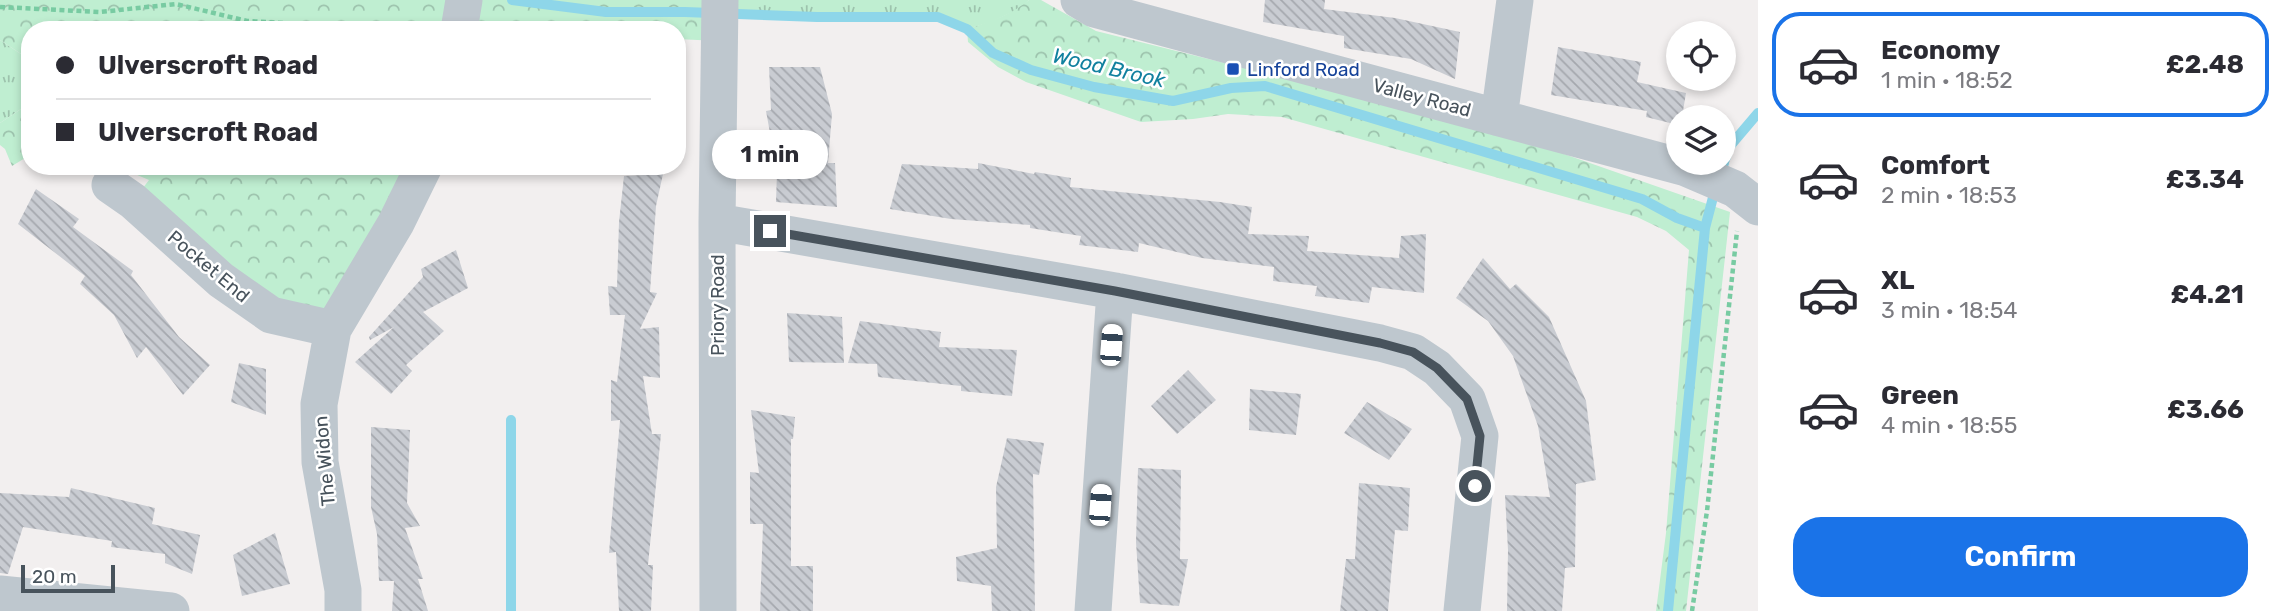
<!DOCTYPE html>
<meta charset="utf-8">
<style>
:root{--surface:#fff;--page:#f7f7f7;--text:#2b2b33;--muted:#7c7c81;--line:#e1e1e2;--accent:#1a73e8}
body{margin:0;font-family:Rubik,sans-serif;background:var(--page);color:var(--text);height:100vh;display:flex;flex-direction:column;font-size:26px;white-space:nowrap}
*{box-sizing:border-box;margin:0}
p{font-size:23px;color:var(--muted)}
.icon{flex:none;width:38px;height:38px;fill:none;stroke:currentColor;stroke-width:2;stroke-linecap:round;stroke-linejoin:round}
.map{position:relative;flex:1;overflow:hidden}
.drawer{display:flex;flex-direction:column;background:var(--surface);width:525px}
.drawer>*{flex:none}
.hud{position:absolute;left:21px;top:21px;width:665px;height:154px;border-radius:28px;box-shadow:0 4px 10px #0003;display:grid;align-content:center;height:154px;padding:0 35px;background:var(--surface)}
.buttons{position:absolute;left:1666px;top:21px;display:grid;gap:14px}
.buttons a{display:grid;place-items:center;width:70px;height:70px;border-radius:50%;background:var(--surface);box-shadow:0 4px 10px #0003;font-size:35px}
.scale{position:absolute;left:21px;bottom:18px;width:94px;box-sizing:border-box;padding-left:7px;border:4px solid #48535c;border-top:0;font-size:19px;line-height:24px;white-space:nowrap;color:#48535c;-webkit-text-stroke:5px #fff;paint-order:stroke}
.end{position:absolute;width:32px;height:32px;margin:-16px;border:9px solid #48535c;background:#fff;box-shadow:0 0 0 4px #fff}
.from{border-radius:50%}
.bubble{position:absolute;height:49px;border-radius:24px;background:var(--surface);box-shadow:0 4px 10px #0003;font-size:23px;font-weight:700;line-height:49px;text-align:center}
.car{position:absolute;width:21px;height:42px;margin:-21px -10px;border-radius:9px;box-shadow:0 0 5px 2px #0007;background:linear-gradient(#fff 24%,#345 0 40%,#fff 0 76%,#345 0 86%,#fff 0)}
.hud b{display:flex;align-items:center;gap:24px;height:66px;font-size:26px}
.hud b+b{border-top:2px solid var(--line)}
.hud i{width:18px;height:18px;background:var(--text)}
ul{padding:12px 0 0;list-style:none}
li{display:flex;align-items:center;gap:21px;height:105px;margin:0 14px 10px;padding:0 21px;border:4px solid transparent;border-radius:28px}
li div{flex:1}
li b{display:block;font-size:26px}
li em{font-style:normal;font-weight:700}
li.on{border-color:var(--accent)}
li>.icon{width:63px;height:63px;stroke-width:1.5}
.action{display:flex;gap:14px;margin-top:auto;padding:14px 35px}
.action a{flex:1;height:80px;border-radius:28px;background:var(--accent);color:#fff;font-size:28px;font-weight:700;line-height:80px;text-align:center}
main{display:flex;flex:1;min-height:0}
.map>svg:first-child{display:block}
.grass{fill:url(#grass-tufts)}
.forest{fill:url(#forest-crowns)}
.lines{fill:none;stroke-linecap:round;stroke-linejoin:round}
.stream{stroke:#8ed6e9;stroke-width:10}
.building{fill:url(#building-back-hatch)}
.path{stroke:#78cba2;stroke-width:4.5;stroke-dasharray:5 3.5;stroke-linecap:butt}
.minor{stroke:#bec7ce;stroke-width:37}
.route{stroke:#48535c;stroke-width:9}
.transit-dot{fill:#1a4fb4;stroke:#fff;stroke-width:2.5}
.labels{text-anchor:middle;stroke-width:5;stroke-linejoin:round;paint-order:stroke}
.transit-label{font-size:19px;fill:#164399;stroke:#fff;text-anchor:start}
.street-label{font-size:19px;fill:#48535c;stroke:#fff}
.water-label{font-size:21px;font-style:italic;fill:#11819f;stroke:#fff}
</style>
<main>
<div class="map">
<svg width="1758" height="611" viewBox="0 0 1758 611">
<defs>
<pattern id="grass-tufts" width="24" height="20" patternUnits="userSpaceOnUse" patternTransform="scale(1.75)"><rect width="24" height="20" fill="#bfeed1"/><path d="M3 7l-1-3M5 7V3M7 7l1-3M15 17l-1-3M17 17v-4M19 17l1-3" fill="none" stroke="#9dc3ad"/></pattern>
<pattern id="forest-crowns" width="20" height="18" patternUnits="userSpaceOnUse" patternTransform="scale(1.75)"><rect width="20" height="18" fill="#bfeed1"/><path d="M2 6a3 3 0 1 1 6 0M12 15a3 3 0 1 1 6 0" fill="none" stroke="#9dc3ad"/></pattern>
<pattern id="building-back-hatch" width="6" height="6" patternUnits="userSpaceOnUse" patternTransform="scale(1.75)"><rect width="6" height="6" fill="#c9ccd2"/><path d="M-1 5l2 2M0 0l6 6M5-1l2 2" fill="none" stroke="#a5a8ae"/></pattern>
</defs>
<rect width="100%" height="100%" fill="#f2efef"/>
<path class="grass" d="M720,0H1029L1019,9L991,22L967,29L938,17H817L718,14Z
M0,40L30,60V103L0,123Z"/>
<path class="forest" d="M0,0H720L718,41L677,39V30H508L460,27L459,30H30V60L0,40Z
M1029,0H1041L1096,31L1498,131L1730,212L1686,611H1656L1666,533L1689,250L1666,231L1637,217L1282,117L1228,114L1193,119L1141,122L1026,82L998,67L968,42L967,29C989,22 1011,15 1029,0Z
M30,103V155L12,166L5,149L0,145V123Z
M116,166H424L333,329L271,315L133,201L149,180Z"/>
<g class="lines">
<path class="stream" d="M512,0L606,12H685L817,17H938L967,29L993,53L1031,70L1094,87L1173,101L1231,88L1265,86L1642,199L1677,218L1705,228L1717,182L1724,163
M1724,162L1730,146L1758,113
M511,611V420
M1668,611L1705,228"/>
</g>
<path class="building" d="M1265,0H1325L1324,9L1395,18L1460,32L1455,79L1411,59L1344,48V36L1263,22Z
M1558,47L1641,62L1637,82L1686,93L1682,117H1678V125L1646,117L1647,111L1551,95Z
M769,67H820L832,114L828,163H835L837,207L776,202L777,171L766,111L771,110Z
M978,163L1034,174L1035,172L1071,178L1070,187L1220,202L1252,207L1248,234L1309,236L1307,251L1399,258L1401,236L1426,234L1424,293L1372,287L1369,303L1315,296L1317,286L1273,281L1274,267L1202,258L1139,243L1138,252L1079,245L1081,236L1030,228V225L951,219L890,209L902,164L978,169Z
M663,174L656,206L650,292L657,293L640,329L659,327L660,378L643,376L652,434H661L648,565H653L651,611H619L616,552L609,553L620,420L611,421V380L617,382L625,315H610L608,286L617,287L619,222L624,176Z
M36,189L79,219L73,227L133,271L131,275L179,337L210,365L183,395L146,347L137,358L114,315L80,284L85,276L18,224Z
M456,250L468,288L423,312L444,331L406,365L412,371L391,394L355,362L394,327L370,340L369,337L423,277L421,269Z
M1483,258L1510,289L1516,284L1549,317L1586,401L1596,480L1576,484L1575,567L1565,568L1562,611H1507L1508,550L1505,495L1550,497L1538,426L1513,356L1488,321L1456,298Z
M787,313L842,317L844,363L789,362Z
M860,321L941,332L939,347L1017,350L1012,396L961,391V386L878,377L877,364L848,363Z
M239,363L266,369V415L231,402Z
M1188,370L1216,400L1177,434L1151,406Z
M1250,389L1301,394L1296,435L1249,430Z
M1367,402L1412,429L1389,460L1344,433Z
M751,410L795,417L793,439H791V566H813V611H760L763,524H750V472L759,473Z
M371,427L410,430L407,503L420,526L405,528L423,579H418L428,611H392L394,581H379L377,534L371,507Z
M1007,438L1044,443L1039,475L1033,474L1035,611H992L991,586L957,581L956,557L997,548L996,487Z
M1138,468L1181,470L1180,559H1188L1179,606L1140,603L1136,542Z
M1359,483L1410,488L1408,531L1395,530L1388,611H1340L1346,559H1355Z
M71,488L155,508L152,524L200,535L192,574L165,563V554L111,547L112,541L23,527L8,574L0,573V493L69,497Z
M275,533L290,584L242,596L233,555Z"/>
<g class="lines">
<path class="path" d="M0,7L100,12L176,4L247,21L370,28H427
M1692,611L1707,511L1737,231"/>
<path class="minor" d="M1079,0L1094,9L1686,168L1735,189L1758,207
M459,30L464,0
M1499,118L1515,0
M110,185L133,201L221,280L271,315L333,329
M717,222L1115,291L1380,343L1413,352L1437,368L1467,399L1480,436L1462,611
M0,594L171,611
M343,611V590L320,462L319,404L333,329L396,223L424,166
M718,611L717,222L720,0
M1093,611L1115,291"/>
</g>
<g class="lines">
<path class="route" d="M770,231L1115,291L1380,343L1413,352L1437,368L1467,399L1480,436L1475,486"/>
</g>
<rect class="transit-dot" x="1226" y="62" width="14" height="14" rx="3.5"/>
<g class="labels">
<g class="transit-label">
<text x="1247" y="76">Linford Road</text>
</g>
<g class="street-label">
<text transform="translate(1422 97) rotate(15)" y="7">Valley Road</text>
<text transform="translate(209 266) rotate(40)" y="7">Pocket End</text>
<text transform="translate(717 305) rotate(-90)" y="7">Priory Road</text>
<text transform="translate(324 461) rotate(-95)" y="7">The Widon</text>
</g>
<g class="water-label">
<text transform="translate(1109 68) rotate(13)" y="7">Wood Brook</text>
</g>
</g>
</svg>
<div class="buttons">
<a><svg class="icon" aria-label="locate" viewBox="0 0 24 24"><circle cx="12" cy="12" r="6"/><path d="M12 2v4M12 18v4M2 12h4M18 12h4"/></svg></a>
<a><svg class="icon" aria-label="layers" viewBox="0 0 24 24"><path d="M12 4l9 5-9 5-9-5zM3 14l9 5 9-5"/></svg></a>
</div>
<div class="scale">20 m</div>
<i class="end from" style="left:1475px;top:486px"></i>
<i class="end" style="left:770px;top:231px"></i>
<div class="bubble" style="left:712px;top:130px;width:116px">1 min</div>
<i class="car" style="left:1111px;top:345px;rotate:4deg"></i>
<i class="car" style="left:1100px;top:505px;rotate:4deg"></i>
<div class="hud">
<b><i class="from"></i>Ulverscroft Road</b>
<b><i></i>Ulverscroft Road</b>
</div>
</div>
<section class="drawer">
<ul>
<li class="on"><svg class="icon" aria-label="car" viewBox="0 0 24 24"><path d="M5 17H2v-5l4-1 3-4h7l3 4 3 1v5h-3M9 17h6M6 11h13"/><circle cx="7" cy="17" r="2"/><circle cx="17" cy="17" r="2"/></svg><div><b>Economy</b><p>1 min · 18:52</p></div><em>£2.48</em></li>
<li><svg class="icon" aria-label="car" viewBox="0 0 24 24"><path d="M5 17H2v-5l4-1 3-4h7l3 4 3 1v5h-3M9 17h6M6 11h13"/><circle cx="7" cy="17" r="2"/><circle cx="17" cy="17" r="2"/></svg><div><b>Comfort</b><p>2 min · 18:53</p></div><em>£3.34</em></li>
<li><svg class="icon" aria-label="car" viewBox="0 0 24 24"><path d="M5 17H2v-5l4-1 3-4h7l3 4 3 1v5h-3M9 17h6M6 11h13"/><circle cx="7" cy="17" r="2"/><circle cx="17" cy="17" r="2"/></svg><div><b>XL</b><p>3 min · 18:54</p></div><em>£4.21</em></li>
<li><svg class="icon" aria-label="car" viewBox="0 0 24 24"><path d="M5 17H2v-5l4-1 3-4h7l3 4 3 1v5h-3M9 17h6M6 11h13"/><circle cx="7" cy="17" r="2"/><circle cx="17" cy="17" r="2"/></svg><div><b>Green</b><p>4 min · 18:55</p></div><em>£3.66</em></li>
</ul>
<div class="action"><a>Confirm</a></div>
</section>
</main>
